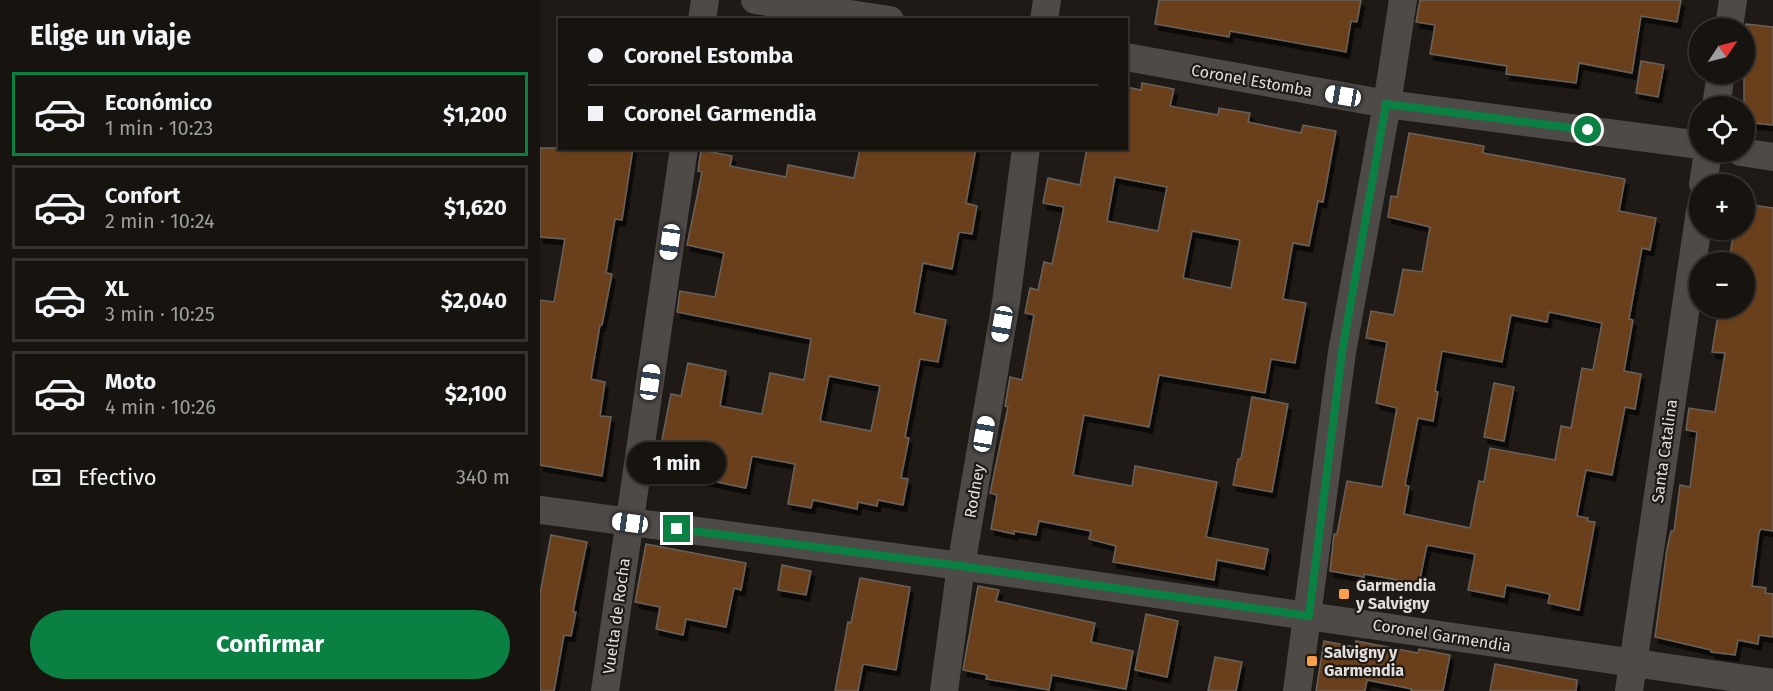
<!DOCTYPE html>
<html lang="es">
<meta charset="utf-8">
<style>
:root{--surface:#171410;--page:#24211e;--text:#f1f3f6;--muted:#9e9e9f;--line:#363330;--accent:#0b8043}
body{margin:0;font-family:"Fira Sans",sans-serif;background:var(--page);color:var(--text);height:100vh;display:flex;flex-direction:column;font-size:22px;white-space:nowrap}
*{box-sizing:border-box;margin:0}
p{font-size:20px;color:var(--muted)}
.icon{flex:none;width:33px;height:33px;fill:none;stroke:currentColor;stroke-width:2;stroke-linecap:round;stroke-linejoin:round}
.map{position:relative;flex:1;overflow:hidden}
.panel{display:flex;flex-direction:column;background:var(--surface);width:540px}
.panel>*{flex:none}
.guide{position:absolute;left:18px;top:18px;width:570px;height:132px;border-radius:0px;box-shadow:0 2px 4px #0004,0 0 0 2px var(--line);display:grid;align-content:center;height:132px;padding:0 30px;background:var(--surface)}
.needle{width:39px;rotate:55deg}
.tools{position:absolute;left:1149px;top:18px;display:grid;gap:12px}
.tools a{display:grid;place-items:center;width:66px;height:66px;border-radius:50%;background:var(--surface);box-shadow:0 2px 4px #0004,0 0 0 2px var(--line);font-size:30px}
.end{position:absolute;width:27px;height:27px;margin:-14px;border:8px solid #0b8043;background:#fff;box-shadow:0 0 0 3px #fff}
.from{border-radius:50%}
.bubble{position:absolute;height:42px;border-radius:21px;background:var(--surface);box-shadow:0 2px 4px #0004,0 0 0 2px var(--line);font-size:20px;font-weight:700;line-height:42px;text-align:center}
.car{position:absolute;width:18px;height:36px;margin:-18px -9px;border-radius:8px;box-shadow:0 0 4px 2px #0007;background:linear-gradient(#fff 24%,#345 0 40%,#fff 0 76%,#345 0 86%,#fff 0)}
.guide b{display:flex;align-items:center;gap:21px;height:57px;font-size:22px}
.guide b+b{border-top:2px solid var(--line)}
.guide i{width:15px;height:15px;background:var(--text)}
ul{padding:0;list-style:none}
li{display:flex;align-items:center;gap:18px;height:84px;margin:0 12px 9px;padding:0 18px;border:3px solid var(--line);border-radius:0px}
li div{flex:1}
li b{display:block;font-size:22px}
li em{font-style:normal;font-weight:700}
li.active{border-color:var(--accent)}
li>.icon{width:54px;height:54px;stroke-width:1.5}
h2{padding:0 30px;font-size:27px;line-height:72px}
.pay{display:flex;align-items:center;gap:15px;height:66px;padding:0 30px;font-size:22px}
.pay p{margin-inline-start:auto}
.button{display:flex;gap:12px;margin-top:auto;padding:12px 30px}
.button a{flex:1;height:69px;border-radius:36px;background:var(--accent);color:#fff;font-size:24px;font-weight:700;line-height:69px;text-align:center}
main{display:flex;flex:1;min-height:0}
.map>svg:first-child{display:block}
.building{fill:#6a411b;stroke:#68625d;stroke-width:1.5;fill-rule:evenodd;filter:url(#shadow)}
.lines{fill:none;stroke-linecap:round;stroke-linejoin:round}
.minor{stroke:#4d4a48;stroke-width:28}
.route{stroke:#0b8043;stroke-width:8}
.poi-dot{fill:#f9a04d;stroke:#1f1a16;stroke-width:2}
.labels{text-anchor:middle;stroke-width:4.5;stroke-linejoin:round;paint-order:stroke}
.street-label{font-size:16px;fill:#e1dedb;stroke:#1f1a16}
.poi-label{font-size:16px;font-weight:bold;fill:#e1dedb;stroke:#1f1a16;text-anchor:start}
</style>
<main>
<section class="panel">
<h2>Elige un viaje</h2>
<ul>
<li class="active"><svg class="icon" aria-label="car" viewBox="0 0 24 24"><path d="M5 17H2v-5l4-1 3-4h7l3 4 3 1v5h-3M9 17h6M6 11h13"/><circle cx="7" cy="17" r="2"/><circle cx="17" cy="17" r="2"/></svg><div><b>Económico</b><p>1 min · 10:23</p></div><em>$1,200</em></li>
<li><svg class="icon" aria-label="car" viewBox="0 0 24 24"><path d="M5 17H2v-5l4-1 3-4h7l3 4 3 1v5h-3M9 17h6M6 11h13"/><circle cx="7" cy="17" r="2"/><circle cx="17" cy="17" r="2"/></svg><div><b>Confort</b><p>2 min · 10:24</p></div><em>$1,620</em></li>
<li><svg class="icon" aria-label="car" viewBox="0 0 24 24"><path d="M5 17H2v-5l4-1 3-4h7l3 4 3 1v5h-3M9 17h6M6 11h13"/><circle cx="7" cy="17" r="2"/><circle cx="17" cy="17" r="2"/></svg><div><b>XL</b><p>3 min · 10:25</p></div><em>$2,040</em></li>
<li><svg class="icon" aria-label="car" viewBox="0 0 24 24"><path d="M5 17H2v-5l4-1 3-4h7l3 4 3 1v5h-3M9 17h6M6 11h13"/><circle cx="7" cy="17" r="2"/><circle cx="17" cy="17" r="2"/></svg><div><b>Moto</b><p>4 min · 10:26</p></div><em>$2,100</em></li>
</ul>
<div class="pay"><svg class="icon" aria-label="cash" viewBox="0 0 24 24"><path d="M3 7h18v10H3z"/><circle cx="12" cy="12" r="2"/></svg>Efectivo<p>340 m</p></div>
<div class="button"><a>Confirmar</a></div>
</section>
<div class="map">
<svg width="1233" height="691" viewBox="0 0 1233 691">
<defs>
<filter id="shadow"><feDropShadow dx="3.5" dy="6" stdDeviation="0" flood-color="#0009"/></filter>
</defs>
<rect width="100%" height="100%" fill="#1f1a16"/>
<path class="building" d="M619,0H821L817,22L811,21L806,52L690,31L689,37L615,24Z
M880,0H1141L1137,22L1101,16L1092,73L1039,63L1036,83L966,74L967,66L890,54L895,25L876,22Z
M1206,24L1233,27V125L1204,122V32Z
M1101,61L1124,65L1118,97L1096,93Z
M602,83L634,89L630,106L678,115L679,108L710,113L708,122L761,133L763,125L796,131L783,202L778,201L769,246L753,243L743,299L766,303L755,363L731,359L725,393L619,375L609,427L544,415L533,475L592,486L595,466L677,482L666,537L728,549L724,569L677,560L674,580L573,562L576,546L549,539L551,531L499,521L496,535L474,531V534L451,529L457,495L450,493L468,407L465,406L470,377L482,380L494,315L485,313L490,288L498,290L504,262L512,264L524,207L503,203L508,178L540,185L547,148H586V87L601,90ZM575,177L627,187L618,231L567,221ZM652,231L700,240L691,288L643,278Z
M869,133L944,146L943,153L1085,179L1079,211L1116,218L1110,250L1102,248L1089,319L1093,320L1084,371L1101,374L1095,409L1085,407L1072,475L1046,470L1037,516L1048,518L1047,521L1055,522L1039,610L1008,603L1010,594L966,585L964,597L928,590L935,554L887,545L879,584L824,574V577L790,571L794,534H797L807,481L842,487L857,408L836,403L847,342L826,338L831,311L854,315L863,269L882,272L890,227L848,217L851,196L857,197ZM1009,312L1062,323L1053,370L1042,368L1031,428L1021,426L1015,460L950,448L944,482L939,481L930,528L864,514L869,486L865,485L878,418L893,421L898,392L895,391L902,351L962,362L971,315L1007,322Z
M0,148H93L82,220L75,219L66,273L72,274L62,325H60L51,379L65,382L60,416L71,417L62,476L0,465V300L14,302L25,239L0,237Z
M320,148H436L426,203L437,206L432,234L419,232L412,269L383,263L374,313L406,320L398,362L380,359L365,437L369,438L361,478L368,479L363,505L338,500L337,506L318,502L317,509L273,500L271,508L248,504L255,464L212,456L206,488L143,475L144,471L117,465L131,394L141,396L148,363L186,371L180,406L222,414L230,373L264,380L271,339L137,312L140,291L175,297L184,253L147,245L162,172L158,171L161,150L192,156L190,166L246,177L248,165L314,178ZM289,376L340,386L331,431L280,421Z
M1204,204L1233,208V531L1221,529L1219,532L1212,586L1226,588L1225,593L1233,594V637L1219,635L1218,644L1198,640L1195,655L1171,652V650L1115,637L1127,549L1131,531H1134L1140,485L1150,487L1157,432L1146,430L1149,408L1175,412L1185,353L1172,352L1179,308H1204V262H1189L1194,230H1204Z
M954,383L974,387L964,441L944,437Z
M712,397L748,404L732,492L693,485L698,459H701Z
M11,535L47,542L33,612H36L31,636L24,635L14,691H0V594Z
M106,544L206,563L201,590L194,588L186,627L146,619L143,635L116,629L120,607L95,602Z
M242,565L271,571L266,595L238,590Z
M320,578L370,587L356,670L323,664L318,691H295L308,622L311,623Z
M438,586L459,590L456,601L555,623L551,642L593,651L586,689L512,675L509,690L446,679L447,675L423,670Z
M606,614L638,621L627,677L595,670Z
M784,641L815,647L816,641L878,653L879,649L910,655L903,691H871L872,689L827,680L825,691H776Z
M675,657L702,662L696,691H668Z
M955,664L1037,680L1036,691H950Z"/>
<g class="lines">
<path class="minor" d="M215,0L350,20
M162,20L165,0
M504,20L507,0
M1189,28L1193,0
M586,57L847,104L1160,145
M1176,106L1181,74
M1201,152L1233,157
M1163,184L1168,152
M0,510L421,566L1233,683
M65,691L144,148
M404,691L421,566L466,302L486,148
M757,691L802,352L847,104L863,0
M1089,691L1160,211"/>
</g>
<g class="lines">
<path class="route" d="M137,529L421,566L769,616L802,352L846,104L1048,130"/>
</g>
<g class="poi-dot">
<rect x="798" y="588" width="12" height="12" rx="3"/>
<rect x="766" y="655" width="12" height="12" rx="3"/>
</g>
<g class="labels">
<g class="street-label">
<text transform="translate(712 80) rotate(10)" y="6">Coronel Estomba</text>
<text transform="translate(1124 451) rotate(-82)" y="6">Santa Catalina</text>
<text transform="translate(434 491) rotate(-80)" y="6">Rodney</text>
<text transform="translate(76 616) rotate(-82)" y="6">Vuelta de Rocha</text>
<text transform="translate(902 635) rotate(9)" y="6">Coronel Garmendia</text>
</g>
<g class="poi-label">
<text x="816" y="591">Garmendia<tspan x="816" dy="18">y Salvigny</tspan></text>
<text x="784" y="658">Salvigny y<tspan x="784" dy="18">Garmendia</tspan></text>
</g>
</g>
</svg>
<div class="tools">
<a><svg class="needle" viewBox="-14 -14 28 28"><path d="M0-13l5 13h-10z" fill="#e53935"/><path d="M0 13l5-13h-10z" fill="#9e9e9f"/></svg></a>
<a><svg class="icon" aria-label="locate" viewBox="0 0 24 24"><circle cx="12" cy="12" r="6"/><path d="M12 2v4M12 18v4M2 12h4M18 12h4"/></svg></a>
<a>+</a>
<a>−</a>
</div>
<i class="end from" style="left:1048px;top:130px"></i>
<i class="end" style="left:137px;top:529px"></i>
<div class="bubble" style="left:87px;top:442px;width:99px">1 min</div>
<i class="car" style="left:803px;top:96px;rotate:280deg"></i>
<i class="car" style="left:130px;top:242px;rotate:188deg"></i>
<i class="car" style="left:462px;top:324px;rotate:190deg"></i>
<i class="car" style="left:110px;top:382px;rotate:8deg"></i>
<i class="car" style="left:444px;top:434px;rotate:10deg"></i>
<i class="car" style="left:90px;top:523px;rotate:278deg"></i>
<div class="guide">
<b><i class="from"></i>Coronel Estomba</b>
<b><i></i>Coronel Garmendia</b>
</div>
</div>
</main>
